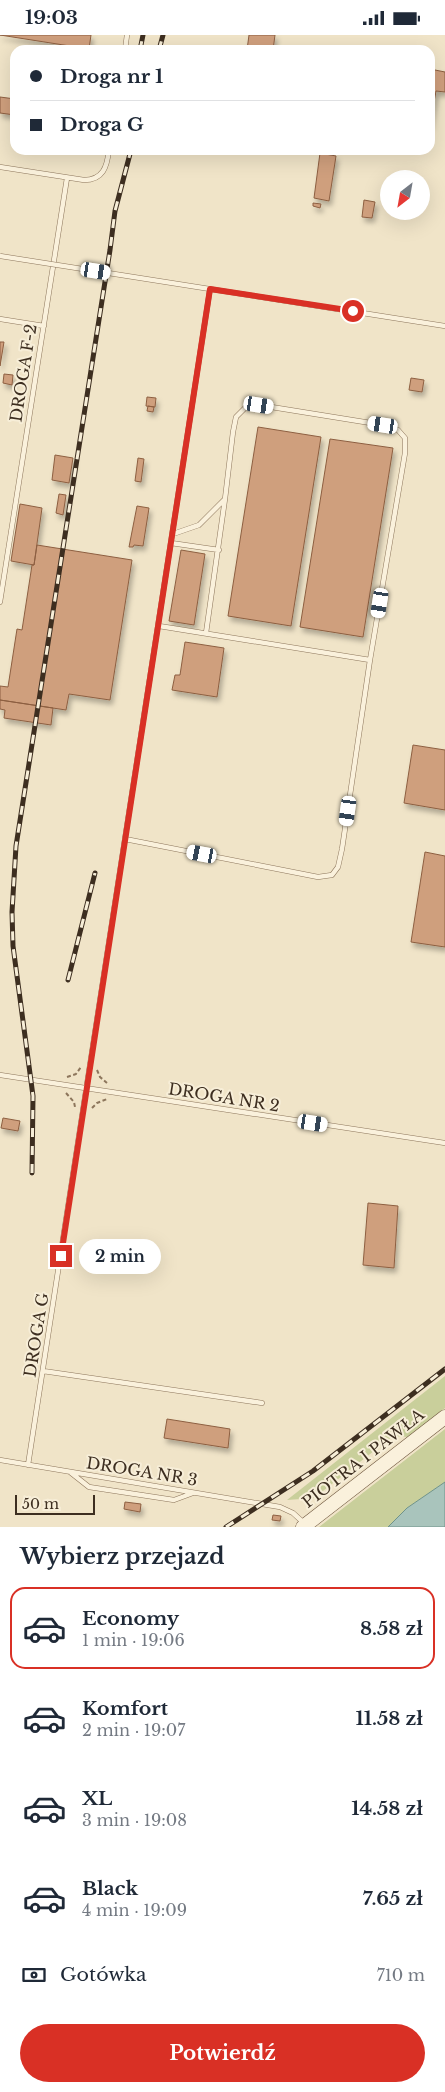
<!DOCTYPE html>
<html lang="pl">
<meta charset="utf-8">
<style>
:root{--surface:#fff;--page:#f6f6f7;--text:#1f2937;--muted:#747a83;--line:#e0e1e3;--accent:#d93025}
body{margin:0;font-family:"Libre Baskerville",serif;background:var(--page);color:var(--text);height:100vh;display:flex;flex-direction:column;font-size:19px;white-space:nowrap}
*{box-sizing:border-box;margin:0}
p{font-size:16px;color:var(--muted)}
.icon{flex:none;width:28px;height:28px;fill:none;stroke:currentColor;stroke-width:2;stroke-linecap:round;stroke-linejoin:round}
.map{position:relative;height:1492px;overflow:hidden}
.drawer{display:flex;flex-direction:column;background:var(--surface);flex:1}
.drawer>*{flex:none}
.guide{position:absolute;left:10px;top:10px;width:425px;height:110px;border-radius:15px;box-shadow:0 5px 20px #0002;display:grid;align-content:center;height:110px;padding:0 20px;background:var(--surface)}
.needle{width:32px;rotate:211deg}
.buttons{position:absolute;left:380px;top:135px;display:grid;gap:10px}
.buttons a{display:grid;place-items:center;width:50px;height:50px;border-radius:50%;background:var(--surface);box-shadow:0 5px 20px #0002;font-size:25px}
.scale{position:absolute;left:15px;bottom:12px;width:80px;box-sizing:border-box;padding-left:5px;border:2px solid #3d2e20;border-top:0;font-size:14px;line-height:18px;white-space:nowrap;color:#3d2e20;-webkit-text-stroke:4px #f7eed8;paint-order:stroke}
.end{position:absolute;width:22px;height:22px;margin:-11px;border:6px solid #d93025;background:#fff;box-shadow:0 0 0 2px #fff}
.from{border-radius:50%}
.bubble{position:absolute;height:35px;border-radius:18px;background:var(--surface);box-shadow:0 5px 20px #0002;font-size:16px;font-weight:700;line-height:35px;text-align:center}
.car{position:absolute;width:15px;height:30px;margin:-15px -8px;border-radius:6px;box-shadow:0 0 4px 1px #0007;background:linear-gradient(#fff 24%,#345 0 40%,#fff 0 76%,#345 0 86%,#fff 0)}
.guide b{display:flex;align-items:center;gap:18px;height:48px;font-size:19px}
.guide b+b{border-top:1px solid var(--line)}
.guide i{width:12px;height:12px;background:var(--text)}
ul{padding:0;list-style:none}
li{display:flex;align-items:center;gap:15px;height:82px;margin:0 10px 8px;padding:0 10px;border:2px solid transparent;border-radius:15px}
li div{flex:1}
li b{display:block;font-size:19px}
li em{font-style:normal;font-weight:700}
li.current{border-color:var(--accent)}
li>.icon{width:45px;height:45px;stroke-width:1.5}
h2{padding:0 20px;font-size:22px;line-height:60px}
.pay{display:flex;align-items:center;gap:12px;height:55px;padding:0 20px;font-size:19px}
.pay p{margin-inline-start:auto}
.primary-button{display:flex;gap:10px;margin-top:auto;padding:10px 20px}
.primary-button a{flex:1;height:58px;border-radius:30px;background:var(--accent);color:#fff;font-size:20px;font-weight:700;line-height:58px;text-align:center}
.status{display:flex;justify-content:space-between;align-items:center;height:35px;padding:0 25px;background:var(--surface);direction:ltr}
.status svg{height:14px;fill:currentColor}
.map>svg:first-child{display:block}
.green{fill:#c9cf9b}
.water{fill:#a9c4bc;stroke:#6f938a}
.building{fill:#cf9f7d;stroke:#8d5f41;filter:url(#shadow)}
.lines{fill:none;stroke-linecap:round;stroke-linejoin:round}
.lane-casing{stroke:#8d765c;stroke-width:5.5}
.secondary-casing{stroke:#6f573f;stroke-width:15}
.path{stroke:#8d765c;stroke-width:2;stroke-dasharray:4 2.5;stroke-linecap:butt}
.lane{stroke:#faf1dc;stroke-width:4.5}
.secondary{stroke:#faf1dc;stroke-width:14}
.rail-casing{stroke:#3d2e20;stroke-width:5}
.rail{stroke:#f7eed8;stroke-width:3;stroke-dasharray:9;stroke-linecap:butt}
.lane-bridge-casing{stroke:#8d765c;stroke-width:5.5;stroke-linecap:butt}
.lane-bridge{stroke:#faf1dc;stroke-width:4.5}
.route{stroke:#d93025;stroke-width:6}
.labels{text-anchor:middle;stroke-width:4;stroke-linejoin:round;paint-order:stroke}
.street-label{font-size:16px;fill:#3d2e20;stroke:#f7eed8}
</style>
<div class="status"><b>19:03</b><svg viewBox="0 0 49 12"><path d="M0 12V9h3v3zM5 12V6h3v6zM10 12V3h3v9zM15 12V0h3v12zM26 1h20v11H26zM47 4h2v5h-2z"/></svg></div>
<div class="map">
<svg width="445" height="1492" viewBox="0 0 445 1492">
<defs>
<filter id="shadow"><feDropShadow dx="2.5" dy="4.5" stdDeviation="2.5" flood-color="#0004"/></filter>
</defs>
<rect width="100%" height="100%" fill="#f0e4c8"/>
<path class="green" d="M445,1341V1373L409,1402L393,1401L314,1463L287,1465Z
M445,1394V1447L407,1473L388,1492H319Z"/>
<path class="water" d="M445,1447V1492H388L407,1473Z"/>
<path class="building" d="M0,0H91L89,14Z
M249,0H275L273,15L264,13V15H247Z
M430,34L445,37V57L436,56L430,91Z
M0,62L15,64V80L0,78Z
M320,118L336,121L329,166L314,163Z
M364,165L375,167L372,183L362,182Z
M313,168L321,169L320,173L313,171Z
M0,307H4L0,331Z
M4,339L13,340L12,350L3,348Z
M411,343L424,345L422,357L409,355Z
M147,362L156,363L155,372L146,371Z
M148,371L154,372L153,377L147,376Z
M258,392L321,402L291,591L228,581Z
M330,404L393,413L363,602L300,592Z
M55,420L73,423L69,448L52,445Z
M138,423L144,424L141,447L135,446Z
M59,459L66,460L63,480L56,478Z
M20,469L42,473L34,530L11,526Z
M137,471L149,473L143,511L134,510L133,512H129Z
M37,510L132,525L110,665L69,659L66,675L0,665V651L8,652L17,594L22,595L32,530H34Z
M181,515L205,519L194,590L169,586Z
M185,607L224,613L217,662L172,655L175,640H180Z
M0,665L53,673L51,690L4,683L5,675L0,674Z
M413,710L445,715V775L404,768Z
M425,817L445,821V912L411,907Z
M3,1083L20,1086L18,1096L1,1093Z
M368,1168L398,1171L394,1233L363,1230Z
M167,1384L230,1394L228,1413L164,1403Z
M125,1467L141,1469L140,1477L124,1474Z
M273,1480L281,1481L280,1486L272,1485Z"/>
<g class="lines">
<g class="lane-casing">
<path id="lane" d="M125,15L127,0
M0,132L84,145C103,145 107,132 109,115
M280,265L445,291
M0,284L44,291
M171,508L219,515
M0,567L67,143
M159,591L370,625L405,418V403L398,395L383,390L259,370L246,372L236,382L233,397L225,464L199,490L173,499
M206,598L225,464
M125,804L318,842L332,840L338,832L342,814L370,625
M0,1040L445,1108
M43,1336L262,1368
M0,1425L280,1472L293,1478L305,1489
M28,1430L210,254
M70,1437L89,1452L174,1465L193,1458"/>
</g>
<g class="secondary-casing">
<path id="secondary" d="M303,1492L445,1382"/>
</g>
<path class="path" d="M97,1035L100,1042L107,1048
M67,1042L76,1039L81,1032
M66,1058L74,1067L75,1072
M92,1073L97,1068L107,1064"/>
<use href="#lane" class="lane"/>
<use href="#secondary" class="secondary"/>
<g class="rail-casing">
<path id="rail" d="M140,15L143,0
M159,15L163,0
M68,945L95,838
M32,1138L33,1061L13,911L12,877L16,811L110,215L115,176L131,115
M226,1492L313,1436L445,1334"/>
</g>
<use href="#rail" class="rail"/>
<g class="lane-bridge-casing">
<path id="lane-bridge" d="M0,221L280,265"/>
</g>
<use href="#lane-bridge" class="lane-bridge"/>
</g>
<g class="lines">
<path class="route" d="M61,1221L210,254L353,276"/>
</g>
<g class="labels">
<g class="street-label">
<text transform="translate(23 338) rotate(-81)" y="6">DROGA F-2</text>
<text transform="translate(224 1062) rotate(9)" y="6">DROGA NR 2</text>
<text transform="translate(36 1300) rotate(-81)" y="6">DROGA G</text>
<text transform="translate(363 1423) rotate(-38)" y="6">PIOTRA I PAWŁA</text>
<text transform="translate(142 1436) rotate(9)" y="6">DROGA NR 3</text>
</g>
</g>
</svg>
<div class="buttons">
<a><svg class="needle" viewBox="-14 -14 28 28"><path d="M0-13l5 13h-10z" fill="#e53935"/><path d="M0 13l5-13h-10z" fill="#747a83"/></svg></a>
</div>
<div class="scale">50 m</div>
<i class="end from" style="left:353px;top:276px"></i>
<i class="end" style="left:61px;top:1221px"></i>
<div class="bubble" style="left:79px;top:1204px;width:82px">2 min</div>
<i class="car" style="left:96px;top:236px;rotate:99deg"></i>
<i class="car" style="left:259px;top:370px;rotate:99deg"></i>
<i class="car" style="left:383px;top:390px;rotate:279deg"></i>
<i class="car" style="left:380px;top:568px;rotate:189deg"></i>
<i class="car" style="left:348px;top:776px;rotate:188deg"></i>
<i class="car" style="left:202px;top:819px;rotate:281deg"></i>
<i class="car" style="left:313px;top:1088px;rotate:99deg"></i>
<div class="guide">
<b><i class="from"></i>Droga nr 1</b>
<b><i></i>Droga G</b>
</div>
</div>
<section class="drawer">
<h2>Wybierz przejazd</h2>
<ul>
<li class="current"><svg class="icon" aria-label="car" viewBox="0 0 24 24"><path d="M5 17H2v-5l4-1 3-4h7l3 4 3 1v5h-3M9 17h6M6 11h13"/><circle cx="7" cy="17" r="2"/><circle cx="17" cy="17" r="2"/></svg><div><b>Economy</b><p>1 min · 19:06</p></div><em>8.58 zł</em></li>
<li><svg class="icon" aria-label="car" viewBox="0 0 24 24"><path d="M5 17H2v-5l4-1 3-4h7l3 4 3 1v5h-3M9 17h6M6 11h13"/><circle cx="7" cy="17" r="2"/><circle cx="17" cy="17" r="2"/></svg><div><b>Komfort</b><p>2 min · 19:07</p></div><em>11.58 zł</em></li>
<li><svg class="icon" aria-label="car" viewBox="0 0 24 24"><path d="M5 17H2v-5l4-1 3-4h7l3 4 3 1v5h-3M9 17h6M6 11h13"/><circle cx="7" cy="17" r="2"/><circle cx="17" cy="17" r="2"/></svg><div><b>XL</b><p>3 min · 19:08</p></div><em>14.58 zł</em></li>
<li><svg class="icon" aria-label="car" viewBox="0 0 24 24"><path d="M5 17H2v-5l4-1 3-4h7l3 4 3 1v5h-3M9 17h6M6 11h13"/><circle cx="7" cy="17" r="2"/><circle cx="17" cy="17" r="2"/></svg><div><b>Black</b><p>4 min · 19:09</p></div><em>7.65 zł</em></li>
</ul>
<div class="pay"><svg class="icon" aria-label="cash" viewBox="0 0 24 24"><path d="M3 7h18v10H3z"/><circle cx="12" cy="12" r="2"/></svg>Gotówka<p>710 m</p></div>
<div class="primary-button"><a>Potwierdź</a></div>
</section>
